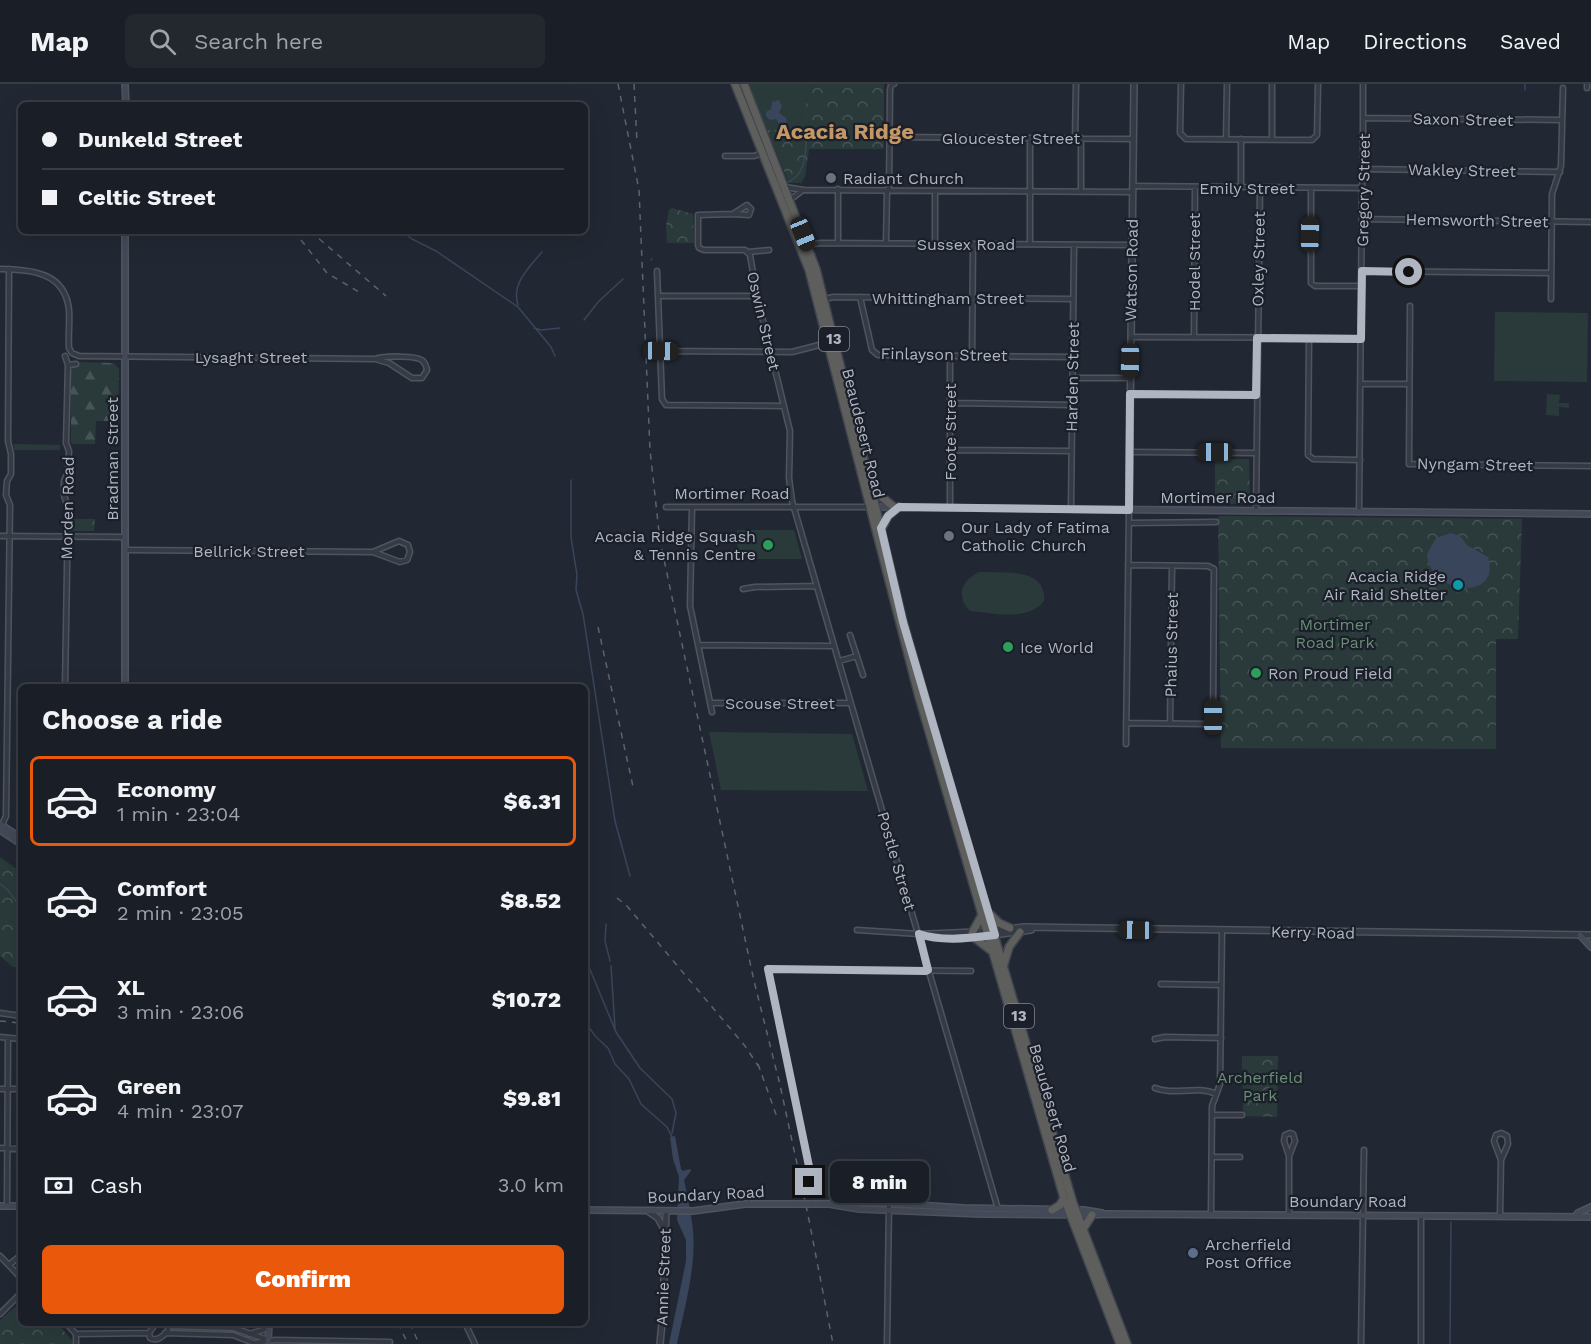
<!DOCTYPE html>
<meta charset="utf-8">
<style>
:root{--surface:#1a1e26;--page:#23272e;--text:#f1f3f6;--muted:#9fa2a7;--line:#383c43;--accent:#ea580c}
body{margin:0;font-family:"Work Sans",sans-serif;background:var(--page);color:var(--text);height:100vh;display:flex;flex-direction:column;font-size:22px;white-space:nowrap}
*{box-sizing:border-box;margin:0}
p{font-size:20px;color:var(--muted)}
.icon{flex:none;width:33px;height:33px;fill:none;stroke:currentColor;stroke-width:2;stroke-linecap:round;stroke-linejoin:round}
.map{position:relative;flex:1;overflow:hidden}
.drawer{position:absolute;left:18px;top:600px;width:570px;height:642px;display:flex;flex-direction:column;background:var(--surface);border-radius:9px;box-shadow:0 6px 24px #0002,0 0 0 2px var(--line)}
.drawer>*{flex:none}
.guide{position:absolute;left:18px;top:18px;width:570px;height:132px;border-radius:9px;box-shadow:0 6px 24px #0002,0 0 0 2px var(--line);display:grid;align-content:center;height:132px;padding:0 24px;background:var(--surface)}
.end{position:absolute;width:27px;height:27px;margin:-14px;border:8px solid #afb5c1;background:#111;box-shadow:0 0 0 3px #111}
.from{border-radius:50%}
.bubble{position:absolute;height:42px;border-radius:9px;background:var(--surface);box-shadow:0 6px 24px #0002,0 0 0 2px var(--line);font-size:20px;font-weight:800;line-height:42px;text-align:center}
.car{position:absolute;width:18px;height:36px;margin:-18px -9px;border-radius:8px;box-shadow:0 0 4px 2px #0007;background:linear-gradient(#222 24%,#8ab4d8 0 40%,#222 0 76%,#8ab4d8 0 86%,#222 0)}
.guide b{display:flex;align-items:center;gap:21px;height:57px;font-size:22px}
.guide b+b{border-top:2px solid var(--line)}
.guide i{width:15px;height:15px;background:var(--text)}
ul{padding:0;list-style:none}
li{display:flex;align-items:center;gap:18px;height:90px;margin:0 12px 9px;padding:0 12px;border:3px solid transparent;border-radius:9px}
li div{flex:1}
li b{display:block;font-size:22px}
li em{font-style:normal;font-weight:800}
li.active{border-color:var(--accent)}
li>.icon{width:54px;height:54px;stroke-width:1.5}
h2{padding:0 24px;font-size:27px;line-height:72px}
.pay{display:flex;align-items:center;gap:15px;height:66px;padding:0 24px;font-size:22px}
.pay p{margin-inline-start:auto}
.cta{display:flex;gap:12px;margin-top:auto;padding:12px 24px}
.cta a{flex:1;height:69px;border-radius:9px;background:var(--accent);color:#fff;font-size:24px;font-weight:800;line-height:69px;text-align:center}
header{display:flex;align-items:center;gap:36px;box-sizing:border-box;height:84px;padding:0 30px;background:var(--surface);border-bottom:2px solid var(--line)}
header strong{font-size:28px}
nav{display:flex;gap:33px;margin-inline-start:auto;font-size:21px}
.search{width:420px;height:54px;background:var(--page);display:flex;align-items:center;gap:15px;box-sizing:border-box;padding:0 21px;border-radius:9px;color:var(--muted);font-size:22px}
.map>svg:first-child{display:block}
.grass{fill:#2a3a3b}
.forest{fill:url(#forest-firs)}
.park{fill:url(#park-crowns)}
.water{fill:#39455b}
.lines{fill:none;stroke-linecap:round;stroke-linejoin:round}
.stream{stroke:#39455b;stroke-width:1.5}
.minor-casing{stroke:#4f555f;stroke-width:7}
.tertiary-casing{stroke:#4f555f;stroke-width:8}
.secondary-casing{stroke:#4f555f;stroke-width:8}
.trunk-casing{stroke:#3f454f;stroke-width:10}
.minor{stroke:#353a44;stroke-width:4}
.tertiary{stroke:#353a44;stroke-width:5}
.secondary{stroke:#434957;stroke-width:5}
.trunk{stroke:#5e5e5c;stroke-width:7}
.rail{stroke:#5c6370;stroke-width:1.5;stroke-dasharray:6 6;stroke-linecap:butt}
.secondary-bridge-casing{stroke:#4f555f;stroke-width:8;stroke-linecap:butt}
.secondary-bridge{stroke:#434957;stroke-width:5}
.route{stroke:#afb5c1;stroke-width:8}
.worship-dot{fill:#6b7280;stroke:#1a1f29;stroke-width:2}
.leisure-dot{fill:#2e9e5b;stroke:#1a1f29;stroke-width:2}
.culture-dot{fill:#0f9aa8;stroke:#1a1f29;stroke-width:2}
.service-dot{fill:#5c6f8a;stroke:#1a1f29;stroke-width:2}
.labels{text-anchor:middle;stroke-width:4.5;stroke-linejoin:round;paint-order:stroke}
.shield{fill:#1a1f29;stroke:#828893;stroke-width:1.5}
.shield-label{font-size:15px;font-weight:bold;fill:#afb5c1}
.street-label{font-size:16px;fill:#afb5c1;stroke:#1a1f29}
.poi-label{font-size:16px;fill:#afb5c1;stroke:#1a1f29;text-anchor:start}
.park-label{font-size:16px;fill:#6a8e75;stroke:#1a1f29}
.district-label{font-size:22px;font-weight:bold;fill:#c59766;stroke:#1a1f29}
</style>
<header>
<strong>Map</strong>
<div class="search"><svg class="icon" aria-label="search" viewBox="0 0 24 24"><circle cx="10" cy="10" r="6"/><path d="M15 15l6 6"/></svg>Search here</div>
<nav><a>Map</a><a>Directions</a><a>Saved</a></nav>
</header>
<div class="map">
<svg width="1591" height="1260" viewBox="0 0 1591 1260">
<defs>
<pattern id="forest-firs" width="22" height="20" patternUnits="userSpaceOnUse" patternTransform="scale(1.5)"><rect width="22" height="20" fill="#2a3a3b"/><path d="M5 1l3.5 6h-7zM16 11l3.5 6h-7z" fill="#465456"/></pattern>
<pattern id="park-crowns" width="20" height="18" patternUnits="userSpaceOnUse" patternTransform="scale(1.5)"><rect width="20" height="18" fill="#2a3a3b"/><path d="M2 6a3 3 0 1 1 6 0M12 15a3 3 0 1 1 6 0" fill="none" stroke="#465456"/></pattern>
</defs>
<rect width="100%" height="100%" fill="#222833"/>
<path class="grass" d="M749,0H813L796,46H767Z
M1495,228L1588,229L1587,298L1494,297Z
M1547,310L1560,311L1559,319H1569V324L1559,323V332L1546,331Z
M14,360L60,361V366H14Z
M737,446H794L802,475H738Z
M980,488C1003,489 1047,483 1044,517C1027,538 994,529 970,527C955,512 962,495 980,488Z
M709,648L852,650L868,707L721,706Z"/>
<path class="forest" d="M71,278L114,279L119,285L118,337H96L95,360H72L71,358Z"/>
<path class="park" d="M813,0H884V65H809L805,93L801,99H789L767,46H796Z
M672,124L693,130L694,159H667L666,142L669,126Z
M1215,375H1249L1250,418L1248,420H1215Z
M1218,432L1522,435L1518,555H1496V665L1221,664Z
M72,435H95L94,447H72Z
M0,773L21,788V883H13L0,872Z
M1242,972H1278L1277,1033L1243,1032Z
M21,1218V1239H57L72,1256V1260H0V1236Z"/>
<path class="water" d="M779,16L782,22L779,29L786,34L787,38L783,42L779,40L776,35L770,36L766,32V28L771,25L772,18Z
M1451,449L1460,452L1468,462L1488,473C1502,519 1428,510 1427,470L1436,454Z
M675,1052L681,1085L683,1087L690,1085L691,1087L684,1096C687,1111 690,1124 692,1138C698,1179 685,1220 677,1260H669L686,1177V1156L677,1136L679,1093L673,1075L670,1053Z"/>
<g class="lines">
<path class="stream" d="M1525,6V0
M788,98C809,89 804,64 808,45
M402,147L412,155L436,167L518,223L551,263L555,272
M651,176L652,175
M518,221C511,200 529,183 542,168
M584,236L599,217L623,195
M534,244L541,246L560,244
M571,396V453L577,491L576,506L583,530L615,737L630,792
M0,800L7,805L21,824
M606,840L605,857L610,877
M585,874L587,877
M611,882L615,944
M589,883L616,948L640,984L672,1015L676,1029L672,1049
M585,938L596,953L608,964L615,980L629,995L641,1020L667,1043L672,1053
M1450,1260L1451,1138"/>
<g class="minor-casing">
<path id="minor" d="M1181,0L1180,49L1186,55L1312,56L1317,51L1318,0
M1587,4V0
M1363,34L1562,36
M890,53L1133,55
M1075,54L1076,0
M1226,55L1227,0
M1272,55V0
M725,72H754L762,69
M1365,85L1560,88
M1133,102L1362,104
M785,103L804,106L1132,108
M1241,103V55
M1311,105V199L1315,202H1362
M889,106L890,6L891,1L894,0
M1081,108V54
M790,116L803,106
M733,130L749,131L751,125L747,121L733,130L698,131V161L699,164L704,166H745L750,171L757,212L790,347L789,394L792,417L998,1125
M1362,135L1591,138
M838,158V105
M886,159L887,106
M935,159V107
M1030,160V54
M807,161L821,159L1131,161
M748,168L769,166
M0,185C30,186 65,187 69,226C70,238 68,251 69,264L72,269L79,272L375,275C383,272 417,271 423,277C426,280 426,282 427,286L422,294H412L389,279L375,275
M657,187L662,315L666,321L784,322
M1362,187L1551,189
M659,212H757
M860,213L872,266L878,271L1072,273
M824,215L834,213L1073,215
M1551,215L1552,110L1561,82L1563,4
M1410,222L1409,380L1591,382
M1131,253L1361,254
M1194,253L1195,103
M1309,254L1308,371L1313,375L1360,376
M661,267L792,268L827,259
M972,272L973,160
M68,281L76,280
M1072,294H1130
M1361,300H1409
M1130,310L1256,311
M950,319L1071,321
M950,366L1071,367
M1130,368L1256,369
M666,423H869
M692,423L690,522L712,628
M950,424V272
M1071,425L1074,161
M1256,427L1260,103
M1359,428L1362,104L1363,90L1365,85L1363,76V0
M1129,439L1216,438
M0,452L125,453
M125,466L373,468L399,457L408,461L410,468L407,476L400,478L373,468
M743,505L755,503L816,502
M850,551L863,591
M698,561L834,562
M839,577L857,572
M65,603L68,425L64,411V397L68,388L69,367L66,359L68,281L65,272
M710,619H850
M1126,639L1206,640L1211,638L1213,633L1214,485L1208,482L1128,481
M1170,640L1172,482
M1126,660L1129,426
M2,741L6,732L10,421L6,411L7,397L11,390V370L8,357L9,185
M857,846L919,850L986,847
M919,850C941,857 966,855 988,852
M1161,900L1221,901
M0,929L21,932
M0,953L21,955
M1155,955L1165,953L1221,954
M1155,1004C1174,1012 1197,1001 1216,1010
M0,1005H21
M1212,1031H1242
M0,1064L21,1065
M1212,1073H1240
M809,1098L810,1087L768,885L971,887
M7,1122L8,954
M1211,1130L1212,1022L1220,1000L1222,847
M1289,1131V1072L1284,1057L1285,1051L1290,1049L1293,1050L1295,1057L1289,1072
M1500,1132L1501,1076L1508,1060L1507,1052L1501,1049L1496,1051L1494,1057L1501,1076
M20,1153L21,1154
M0,1172L21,1194
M9,1181L21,1171
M0,1230L21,1209
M66,1239L76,1250L149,1249
M156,1239L149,1249L150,1254C157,1258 163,1252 168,1247V1239
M465,1239L475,1260
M169,1242L234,1244L268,1256
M165,1249L233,1251L254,1259L276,1256L390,1258
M249,1250L263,1246L269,1242
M76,1260V1250
M887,1260L889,1119
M1361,1260L1364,1066
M1421,1260V1132"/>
</g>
<g class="tertiary-casing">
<path id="tertiary" d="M1129,426L1134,0
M991,847L1024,843L1591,851
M993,851L1031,846
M648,1127L658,1134L664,1145
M660,1260L663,1228L666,1127"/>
</g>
<g class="secondary-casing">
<path id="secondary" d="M125,0L126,21
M873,423L1591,430
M125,603V147
M0,740L21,754
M0,746L21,760
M1580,851L1591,863
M810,1120L884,1119L964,1124L1084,1126L1102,1129
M829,1120L859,1125L981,1130L1092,1131L1106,1130L1591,1133
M0,1122H21
M585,1126L693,1127L745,1120H794
M1575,1133L1578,1129L1591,1123
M268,1260L269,1239"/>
</g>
<g class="trunk-casing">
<path id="trunk" d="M735,0L809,186L919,613L1064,1114L1120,1260
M744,0L816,185L871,404L903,538L949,698L1073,1119L1127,1260
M871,404L894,423
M882,444L888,432L899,423
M991,831L999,839L1010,844
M972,849L982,831
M975,854L993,868
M1004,880L1009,863L1020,848
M1052,1126L1060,1121L1064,1114
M1083,1145L1092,1131"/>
</g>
<use href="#minor" class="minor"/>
<use href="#tertiary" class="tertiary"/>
<use href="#secondary" class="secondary"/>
<use href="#trunk" class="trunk"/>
<path class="rail" d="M618,0L639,106L650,366L660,457L754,897L780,1001L808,1131L833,1260
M634,0L637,58
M310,147L386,212
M301,156L327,189L359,208
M598,543L634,707
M617,814L627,822L745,962L761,986
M0,937L21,939
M758,980L778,1036
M398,1239L408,1260
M410,1239L419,1260"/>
<g class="secondary-bridge-casing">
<path id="secondary-bridge" d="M794,1120H810"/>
</g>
<use href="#secondary-bridge" class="secondary-bridge"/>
</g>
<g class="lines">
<path class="route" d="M809,1098L810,1087L768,885L926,887L928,886L919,850C943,858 970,854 995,851L903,538L881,444L888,432L899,423L1129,426L1130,310L1256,311L1257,254L1361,255L1362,187L1409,188"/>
</g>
<g class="worship-dot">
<circle cx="831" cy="94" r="6"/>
<circle cx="949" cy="452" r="6"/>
</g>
<g class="leisure-dot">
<circle cx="768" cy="461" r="6"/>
<circle cx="1008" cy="563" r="6"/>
<circle cx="1256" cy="589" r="6"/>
</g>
<circle class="culture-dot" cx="1458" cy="501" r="6"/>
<circle class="service-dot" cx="1193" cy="1169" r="6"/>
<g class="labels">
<g class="shield">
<rect x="819" y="243" width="30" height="24" rx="4.5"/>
<rect x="1004" y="920" width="30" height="24" rx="4.5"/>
</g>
<g class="shield-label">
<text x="834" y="260">13</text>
<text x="1019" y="937">13</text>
</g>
<g class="street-label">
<text transform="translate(1463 35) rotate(1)" y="6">Saxon Street</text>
<text x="1011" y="60">Gloucester Street</text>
<text transform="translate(1462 86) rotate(1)" y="6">Wakley Street</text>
<text x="1247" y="110">Emily Street</text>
<text transform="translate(1363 106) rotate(-89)" y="6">Gregory Street</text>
<text transform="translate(1477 136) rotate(1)" y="6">Hemsworth Street</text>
<text x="966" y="166">Sussex Road</text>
<text transform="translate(1258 175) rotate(-89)" y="6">Oxley Street</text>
<text transform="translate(1194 178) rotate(-90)" y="6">Hodel Street</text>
<text transform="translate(1131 186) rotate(-89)" y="6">Watson Road</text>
<text x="948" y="220">Whittingham Street</text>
<text transform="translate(764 237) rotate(77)" y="6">Oswin Street</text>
<text transform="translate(944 270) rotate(1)" y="6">Finlayson Street</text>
<text x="251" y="279">Lysaght Street</text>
<text transform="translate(1072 293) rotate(-89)" y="6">Harden Street</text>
<text transform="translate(950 348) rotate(-90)" y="6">Foote Street</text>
<text transform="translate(864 349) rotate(76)" y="6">Beaudesert Road</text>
<text transform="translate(112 375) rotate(-90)" y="6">Bradman Street</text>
<text transform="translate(1475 380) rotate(1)" y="6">Nyngam Street</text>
<text x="732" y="415">Mortimer Road</text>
<text x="1218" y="419">Mortimer Road</text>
<text transform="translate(67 424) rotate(-89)" y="6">Morden Road</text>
<text x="249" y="473">Bellrick Street</text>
<text transform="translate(1171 561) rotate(-89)" y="6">Phaius Street</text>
<text x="780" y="625">Scouse Street</text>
<text transform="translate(897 777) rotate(74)" y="6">Postle Street</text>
<text transform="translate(1313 848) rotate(1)" y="6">Kerry Road</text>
<text transform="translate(1053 1024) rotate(74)" y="6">Beaudesert Road</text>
<text transform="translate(706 1110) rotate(-3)" y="6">Boundary Road</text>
<text x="1348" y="1123">Boundary Road</text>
<text transform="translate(663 1193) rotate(-88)" y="6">Annie Street</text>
</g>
<g class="poi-label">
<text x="843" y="100">Radiant Church</text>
<text x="961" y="449">Our Lady of Fatima<tspan x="961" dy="18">Catholic Church</tspan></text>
<text x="756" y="458" text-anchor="end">Acacia Ridge Squash<tspan x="756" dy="18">&amp; Tennis Centre</tspan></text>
<text x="1446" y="498" text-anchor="end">Acacia Ridge<tspan x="1446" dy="18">Air Raid Shelter</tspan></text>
<text x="1020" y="569">Ice World</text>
<text x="1268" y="595">Ron Proud Field</text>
<text x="1205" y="1166">Archerfield<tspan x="1205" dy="18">Post Office</tspan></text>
</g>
<g class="park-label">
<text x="1335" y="546">Mortimer<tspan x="1335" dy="18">Road Park</tspan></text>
<text x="1260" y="999">Archerfield<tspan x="1260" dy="18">Park</tspan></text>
</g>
<g class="district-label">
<text x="845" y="55">Acacia Ridge</text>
</g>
</g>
</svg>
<i class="end from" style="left:1409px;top:188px"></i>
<i class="end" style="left:809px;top:1098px"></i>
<div class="bubble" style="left:830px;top:1077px;width:99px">8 min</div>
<i class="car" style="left:803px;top:150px;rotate:158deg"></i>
<i class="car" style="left:1310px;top:150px;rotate:1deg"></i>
<i class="car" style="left:661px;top:267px;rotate:91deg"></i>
<i class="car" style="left:1130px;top:277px;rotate:181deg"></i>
<i class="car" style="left:1215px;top:368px;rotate:270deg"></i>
<i class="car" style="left:1213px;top:633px;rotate:0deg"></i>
<i class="car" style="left:1136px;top:846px;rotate:271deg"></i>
<div class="guide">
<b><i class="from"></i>Dunkeld Street</b>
<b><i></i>Celtic Street</b>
</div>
<section class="drawer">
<h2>Choose a ride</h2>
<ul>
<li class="active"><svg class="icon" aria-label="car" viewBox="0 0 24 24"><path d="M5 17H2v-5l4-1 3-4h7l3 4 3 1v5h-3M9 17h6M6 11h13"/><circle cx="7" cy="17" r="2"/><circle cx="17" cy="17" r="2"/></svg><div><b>Economy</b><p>1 min · 23:04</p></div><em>$6.31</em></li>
<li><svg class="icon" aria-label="car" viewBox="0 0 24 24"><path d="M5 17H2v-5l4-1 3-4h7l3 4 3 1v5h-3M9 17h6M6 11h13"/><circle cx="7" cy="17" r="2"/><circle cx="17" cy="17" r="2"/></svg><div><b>Comfort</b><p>2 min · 23:05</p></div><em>$8.52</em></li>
<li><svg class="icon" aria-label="car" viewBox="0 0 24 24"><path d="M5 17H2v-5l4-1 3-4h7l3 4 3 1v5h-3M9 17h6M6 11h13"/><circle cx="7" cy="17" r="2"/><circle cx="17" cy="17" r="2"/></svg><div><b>XL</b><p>3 min · 23:06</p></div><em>$10.72</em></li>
<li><svg class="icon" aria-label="car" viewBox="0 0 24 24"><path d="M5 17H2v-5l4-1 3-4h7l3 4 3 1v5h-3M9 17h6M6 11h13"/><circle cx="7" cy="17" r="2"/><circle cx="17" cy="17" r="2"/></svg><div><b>Green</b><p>4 min · 23:07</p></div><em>$9.81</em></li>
</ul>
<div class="pay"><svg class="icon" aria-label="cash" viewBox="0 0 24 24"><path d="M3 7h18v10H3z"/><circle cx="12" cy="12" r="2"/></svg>Cash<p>3.0 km</p></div>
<div class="cta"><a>Confirm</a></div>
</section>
</div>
